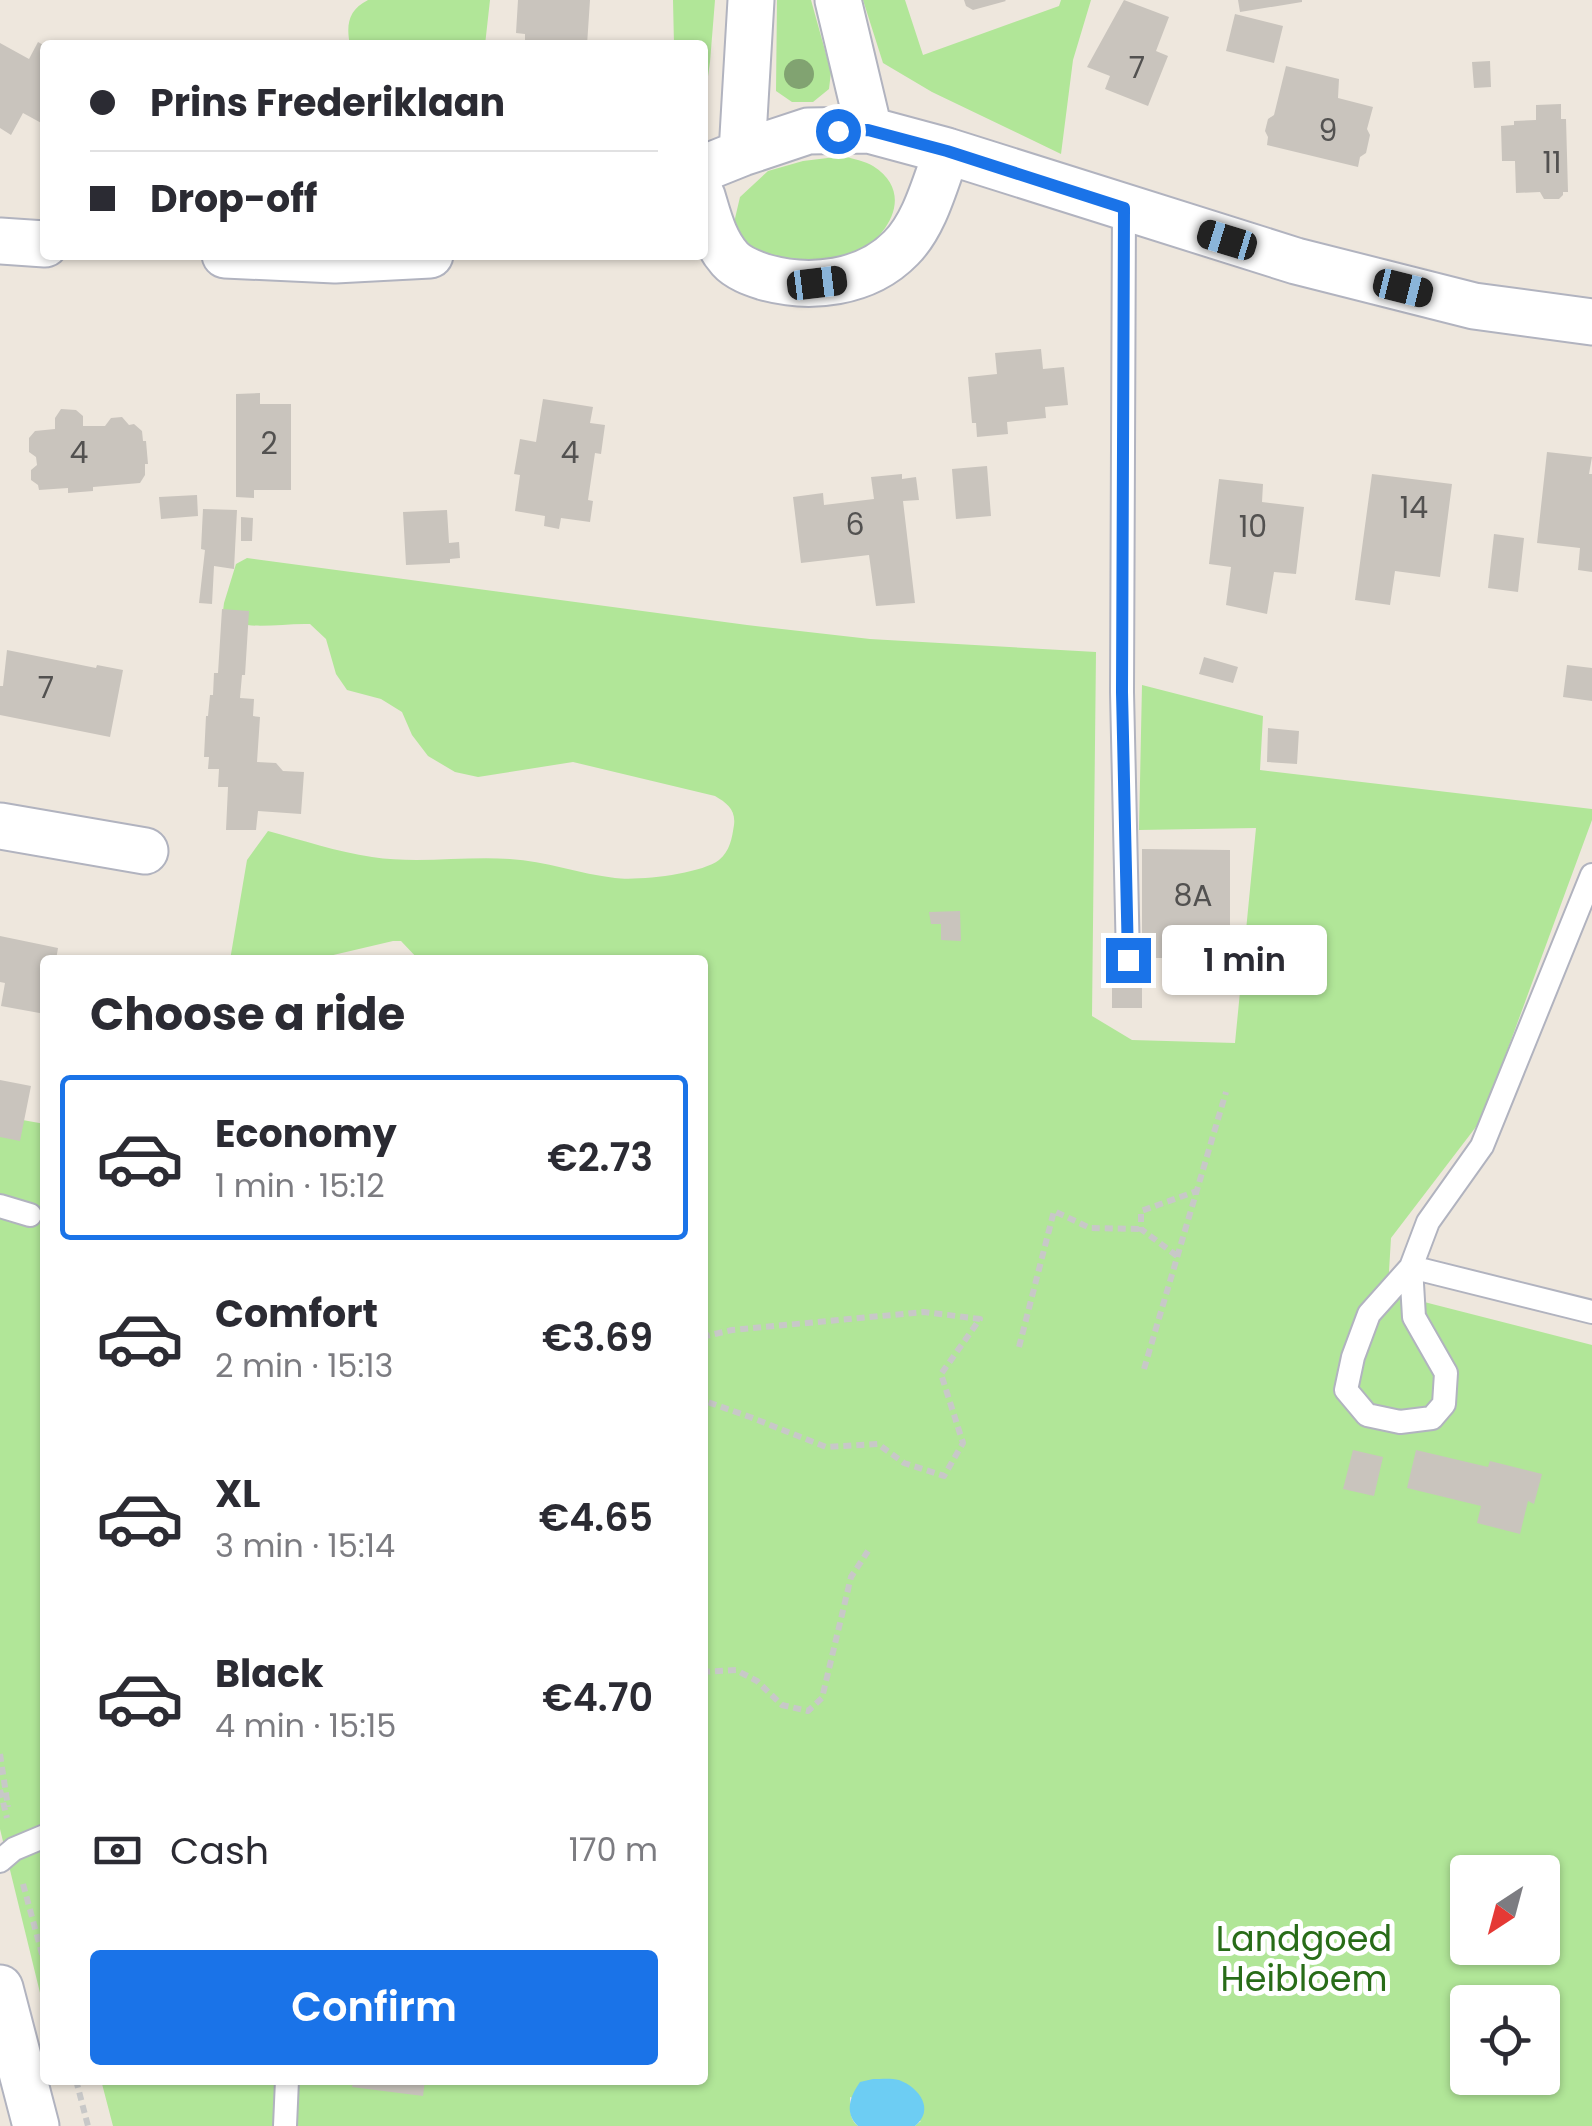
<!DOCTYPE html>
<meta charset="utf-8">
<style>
:root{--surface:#fff;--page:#f7f7f7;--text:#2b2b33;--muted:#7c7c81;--line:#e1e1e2;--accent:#1a73e8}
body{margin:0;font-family:Poppins,sans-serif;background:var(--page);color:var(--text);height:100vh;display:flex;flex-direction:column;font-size:38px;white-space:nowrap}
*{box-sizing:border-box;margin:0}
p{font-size:32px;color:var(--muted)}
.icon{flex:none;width:55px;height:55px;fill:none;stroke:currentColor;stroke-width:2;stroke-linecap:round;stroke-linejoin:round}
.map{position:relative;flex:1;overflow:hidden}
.side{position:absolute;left:40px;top:955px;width:668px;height:1130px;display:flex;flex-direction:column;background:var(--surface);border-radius:10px;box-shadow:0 2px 8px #0004}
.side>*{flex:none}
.top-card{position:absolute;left:40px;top:40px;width:668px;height:220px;border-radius:10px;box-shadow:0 2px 8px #0004;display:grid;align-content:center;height:220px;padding:0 50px;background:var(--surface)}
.needle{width:65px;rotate:216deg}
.buttons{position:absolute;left:1450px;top:1855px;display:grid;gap:20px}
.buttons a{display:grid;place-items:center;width:110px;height:110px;border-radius:10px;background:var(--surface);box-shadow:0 2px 8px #0004;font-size:50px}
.end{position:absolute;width:45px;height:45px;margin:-22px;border:12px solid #1a73e8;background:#fff;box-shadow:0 0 0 5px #fff}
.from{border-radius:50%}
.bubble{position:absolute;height:70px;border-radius:10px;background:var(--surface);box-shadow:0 2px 8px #0004;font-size:32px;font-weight:600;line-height:70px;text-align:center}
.car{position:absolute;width:30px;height:60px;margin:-30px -15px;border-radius:12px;box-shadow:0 0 8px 2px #0007;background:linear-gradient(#222 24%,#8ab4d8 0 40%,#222 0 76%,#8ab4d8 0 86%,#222 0)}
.top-card b{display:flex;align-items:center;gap:35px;height:95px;font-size:38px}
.top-card b+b{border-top:2px solid var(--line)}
.top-card i{width:25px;height:25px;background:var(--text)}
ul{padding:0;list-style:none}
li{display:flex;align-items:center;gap:30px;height:165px;margin:0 20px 15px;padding:0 30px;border:5px solid transparent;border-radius:10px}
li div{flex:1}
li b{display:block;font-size:38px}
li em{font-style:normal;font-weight:600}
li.selected{border-color:var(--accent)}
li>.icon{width:90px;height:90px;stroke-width:1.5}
h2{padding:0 50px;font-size:45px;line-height:120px}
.pay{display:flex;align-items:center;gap:25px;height:110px;padding:0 50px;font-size:38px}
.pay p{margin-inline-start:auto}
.cta{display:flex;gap:20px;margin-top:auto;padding:20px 50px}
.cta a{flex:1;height:115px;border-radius:10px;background:var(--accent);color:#fff;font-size:40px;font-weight:600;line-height:115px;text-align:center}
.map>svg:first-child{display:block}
.green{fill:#b1e698;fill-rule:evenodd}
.water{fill:#6dcdf3}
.building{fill:#c9c4bd}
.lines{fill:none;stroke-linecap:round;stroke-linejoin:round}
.lane-casing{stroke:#b1b3bf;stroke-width:26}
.street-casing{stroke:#b1b3bf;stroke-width:49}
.path{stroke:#c8c8c8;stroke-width:6;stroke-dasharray:8 5;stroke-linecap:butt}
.lane{stroke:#fff;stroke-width:22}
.street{stroke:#fff;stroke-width:45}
.tree{fill:#81a371}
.route{stroke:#1a73e8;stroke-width:12}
.labels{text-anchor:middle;stroke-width:10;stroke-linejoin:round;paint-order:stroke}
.number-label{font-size:30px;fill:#525150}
.park-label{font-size:35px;fill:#286c18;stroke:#fff}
</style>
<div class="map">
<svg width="1592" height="2126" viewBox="0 0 1592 2126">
<rect width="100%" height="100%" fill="#eee7dd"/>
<path class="green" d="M368,0H490L485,45H350C346,25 348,10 368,0Z
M673,0H715L710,62L704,105L702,45H674Z
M777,0H811L831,72L829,89L813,102H792L776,91Z
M863,0H905L923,55L1059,6L1061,0H1091L1073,60L1061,154L932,92L883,63Z
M844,156C853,159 865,161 873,166C920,196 882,245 845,260C827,266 785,266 767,258C754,253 743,237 733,227L740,197L768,171L803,161Z
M247,558L747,625L870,639L1096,652L1092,1016L1132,1040L1235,1043L1256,828L1139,830L1142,685L1263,716L1260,770L1592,809V820L1482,1119L1391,1238L1388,1288L1389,1293L1592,1345V2126H915L921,2121L850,2097C850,2107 849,2120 858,2126H113L101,2080H702V960H419L401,941H393L312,960H230L247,860L268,831C302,840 337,852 372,857C417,864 464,856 510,859C545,861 580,874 615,878C638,881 701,874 719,860C730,851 732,838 734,825C736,810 727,803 715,796L573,762L478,777L455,772L428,756L412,735L402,712L381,699L347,690L336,674L326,639L310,624C280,623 251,631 222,619L224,603L236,564ZM1468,1872H1542V1948H1468ZM1468,2002H1542V2078H1468Z
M0,1116L45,1124V2001H42L0,1829Z"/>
<path class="water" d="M873,2079C881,2079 892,2078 899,2080C920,2088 935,2110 915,2126H858C844,2113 850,2096 860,2082Z"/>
<path class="building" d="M518,0H590L587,45H525V34L516,33Z
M964,0H1005L1006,1L973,10L966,6Z
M1124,0L1169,17L1156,51L1168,56L1148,106L1105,89L1110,76L1087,67Z
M1238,0H1302V2L1240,12Z
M1235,14L1283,26L1274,63L1226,51Z
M38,42L45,46V125L23,113L11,135L0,128V43L29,59Z
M1490,61L1491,87L1474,88L1472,62Z
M1286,66L1339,79L1338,98L1373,107L1367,129L1370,135L1366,153L1360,157L1358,167L1267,145L1268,137L1265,131L1268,119L1274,115Z
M1561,104V119H1566L1568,192H1563V195L1559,199H1544L1540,192L1516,193L1515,161H1502L1501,126L1514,125V121L1536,120V105Z
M1041,349L1043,369L1064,367L1068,405L1045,407L1046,418L1007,422L1008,434L977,437L976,423H972L968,377L997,374L995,353Z
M260,393V404H291V490H254V498L236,497V394Z
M543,399L593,407L590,423L605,425L601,454L595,453L588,500L593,501L590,522L561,518L559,529L544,526L545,516L515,511L520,475L514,474L520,439L536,442Z
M61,409L76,410L83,416V426H105L111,418L122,417L129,425L134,424L142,431L143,441H146L148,464H145V475L140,483L93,487V491L68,493V488L39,490L38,485L31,480V470L37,465L36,457L29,452V438L35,431L55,429V418Z
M1547,452L1592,457L1589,474H1592V572L1578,570L1580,548L1537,543Z
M987,466L991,516L956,519L952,469Z
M902,474V479L916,477L919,500L903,501L915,603L876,606L869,555L801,563L793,497L823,493L824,505L874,499L871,477Z
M1372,474L1452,484L1440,577L1395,571L1390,605L1355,600Z
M1219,479L1263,484L1262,502L1304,507L1296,574L1274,572L1267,614L1226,605L1231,567L1209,564Z
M197,495L198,516L161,519L159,497Z
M203,509L237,510L234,569L214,566L212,604L199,603L205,550L201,549Z
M447,510L449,543L459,542L460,558L450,559V563L406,565L403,512Z
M241,517L253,518L252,541H241Z
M1494,534L1524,538L1518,592L1488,588Z
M222,609L249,611L245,675H242L240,698L254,699L253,716L260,717L257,762L276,763L283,771L304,772L301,814L258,811L256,830H226L228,787H218L219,769H208L209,757H204L206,716H208L210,695H213L214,673H218Z
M7,650L96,668L97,665L123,670L110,737L0,715V686H3Z
M1204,657L1238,667L1233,683L1199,674Z
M1567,665L1592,668V701L1563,697Z
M1268,728L1299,731L1297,764L1267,762Z
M1142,849L1230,850V958H1142Z
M960,911L961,941L941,940V924H931L929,912Z
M0,936L58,948L56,960H45V1014L1,1006L5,983L0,982Z
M1112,977H1142V1008H1112Z
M0,1080L31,1086L20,1141L0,1137Z
M1353,1450L1383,1457L1374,1496L1343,1489Z
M1416,1450L1488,1467L1490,1461L1542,1474L1534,1504L1528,1501L1520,1534L1477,1523L1481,1506L1407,1488Z
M353,2080H425L423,2096L352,2087Z"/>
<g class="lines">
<g class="lane-casing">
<path id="lane" d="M1124,208L1122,692L1128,960
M1592,875L1482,1146L1428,1222L1411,1267L1592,1312
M0,1206L30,1215
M1411,1267L1414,1317L1446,1373L1444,1404L1432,1418L1400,1422L1367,1415L1346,1390L1353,1357L1369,1314Z
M0,1861L14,1849L45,1836
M285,2126L287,2080"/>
</g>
<g class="street-casing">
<path id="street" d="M838,0L869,130
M742,153L751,0
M702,169L742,153L808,131L869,130L947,151L1296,261L1474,306L1592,322
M702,196C709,219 714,241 730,259C738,268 752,273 764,277C810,290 866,284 901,248C925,224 935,183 947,151
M0,241L45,244
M225,255L335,260L430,255
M0,826L145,851
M0,1988L36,2126"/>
</g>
<path class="path" d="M1177,1256L1141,1229V1211L1197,1191
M702,1337L732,1330L924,1312L980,1319L941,1374L963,1443L944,1476L904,1463L878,1444L826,1447L750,1417L702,1400
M1019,1347L1054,1211L1090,1228L1141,1229
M1144,1369L1226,1092
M702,1672L736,1670L757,1681L782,1705L808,1711L822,1698L851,1577L868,1551
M0,1754L8,1807
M0,1790L7,1818
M23,1884L45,1965
M76,2080L88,2126"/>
<use href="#lane" class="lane"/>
<use href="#street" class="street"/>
</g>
<circle class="tree" cx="799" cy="74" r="15"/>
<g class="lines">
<path class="route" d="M838,131L868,130L947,151L1124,208L1122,692L1128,960"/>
</g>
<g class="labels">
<g class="number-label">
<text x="1137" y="78">7</text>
<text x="1328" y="141">9</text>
<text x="1552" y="173">11</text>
<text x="269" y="454">2</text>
<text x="79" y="463">4</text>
<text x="570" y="463">4</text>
<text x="1414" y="518">14</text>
<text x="855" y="535">6</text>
<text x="1253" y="537">10</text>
<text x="46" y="698">7</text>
<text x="1193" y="906">8A</text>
</g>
<g class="park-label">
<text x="1304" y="1951">Landgoed<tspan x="1304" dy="40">Heibloem</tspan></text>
</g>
</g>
</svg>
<div class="buttons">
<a><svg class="needle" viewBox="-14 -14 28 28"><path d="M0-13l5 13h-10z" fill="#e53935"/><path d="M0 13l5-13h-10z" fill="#7c7c81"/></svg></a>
<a><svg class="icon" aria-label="locate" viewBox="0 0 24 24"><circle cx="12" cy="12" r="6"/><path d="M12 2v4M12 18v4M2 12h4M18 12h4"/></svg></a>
</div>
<i class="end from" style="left:838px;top:131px"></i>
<i class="end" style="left:1128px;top:960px"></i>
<div class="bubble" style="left:1162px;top:925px;width:165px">1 min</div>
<i class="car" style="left:1227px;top:240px;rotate:287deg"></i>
<i class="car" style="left:817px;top:283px;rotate:83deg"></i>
<i class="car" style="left:1403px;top:288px;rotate:104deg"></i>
<div class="top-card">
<b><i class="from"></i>Prins Frederiklaan</b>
<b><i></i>Drop-off</b>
</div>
<section class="side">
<h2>Choose a ride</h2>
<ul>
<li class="selected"><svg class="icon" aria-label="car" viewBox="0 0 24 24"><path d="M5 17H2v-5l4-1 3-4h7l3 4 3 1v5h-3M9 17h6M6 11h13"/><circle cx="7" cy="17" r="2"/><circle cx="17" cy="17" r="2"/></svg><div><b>Economy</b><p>1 min · 15:12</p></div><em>€2.73</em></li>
<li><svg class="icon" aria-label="car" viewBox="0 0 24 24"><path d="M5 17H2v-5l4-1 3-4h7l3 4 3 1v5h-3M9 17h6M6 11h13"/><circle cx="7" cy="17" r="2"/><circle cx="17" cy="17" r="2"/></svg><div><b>Comfort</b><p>2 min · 15:13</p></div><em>€3.69</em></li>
<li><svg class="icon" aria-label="car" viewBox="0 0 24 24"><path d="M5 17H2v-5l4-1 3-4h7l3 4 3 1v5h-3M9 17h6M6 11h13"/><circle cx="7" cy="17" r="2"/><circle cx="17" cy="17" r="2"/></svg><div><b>XL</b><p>3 min · 15:14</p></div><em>€4.65</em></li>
<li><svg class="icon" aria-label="car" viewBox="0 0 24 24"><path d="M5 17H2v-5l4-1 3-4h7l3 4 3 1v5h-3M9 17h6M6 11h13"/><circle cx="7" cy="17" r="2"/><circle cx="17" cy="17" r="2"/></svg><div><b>Black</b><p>4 min · 15:15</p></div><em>€4.70</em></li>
</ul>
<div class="pay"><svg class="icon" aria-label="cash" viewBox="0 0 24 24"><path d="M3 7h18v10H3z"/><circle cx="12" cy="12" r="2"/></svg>Cash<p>170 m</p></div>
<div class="cta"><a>Confirm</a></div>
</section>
</div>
